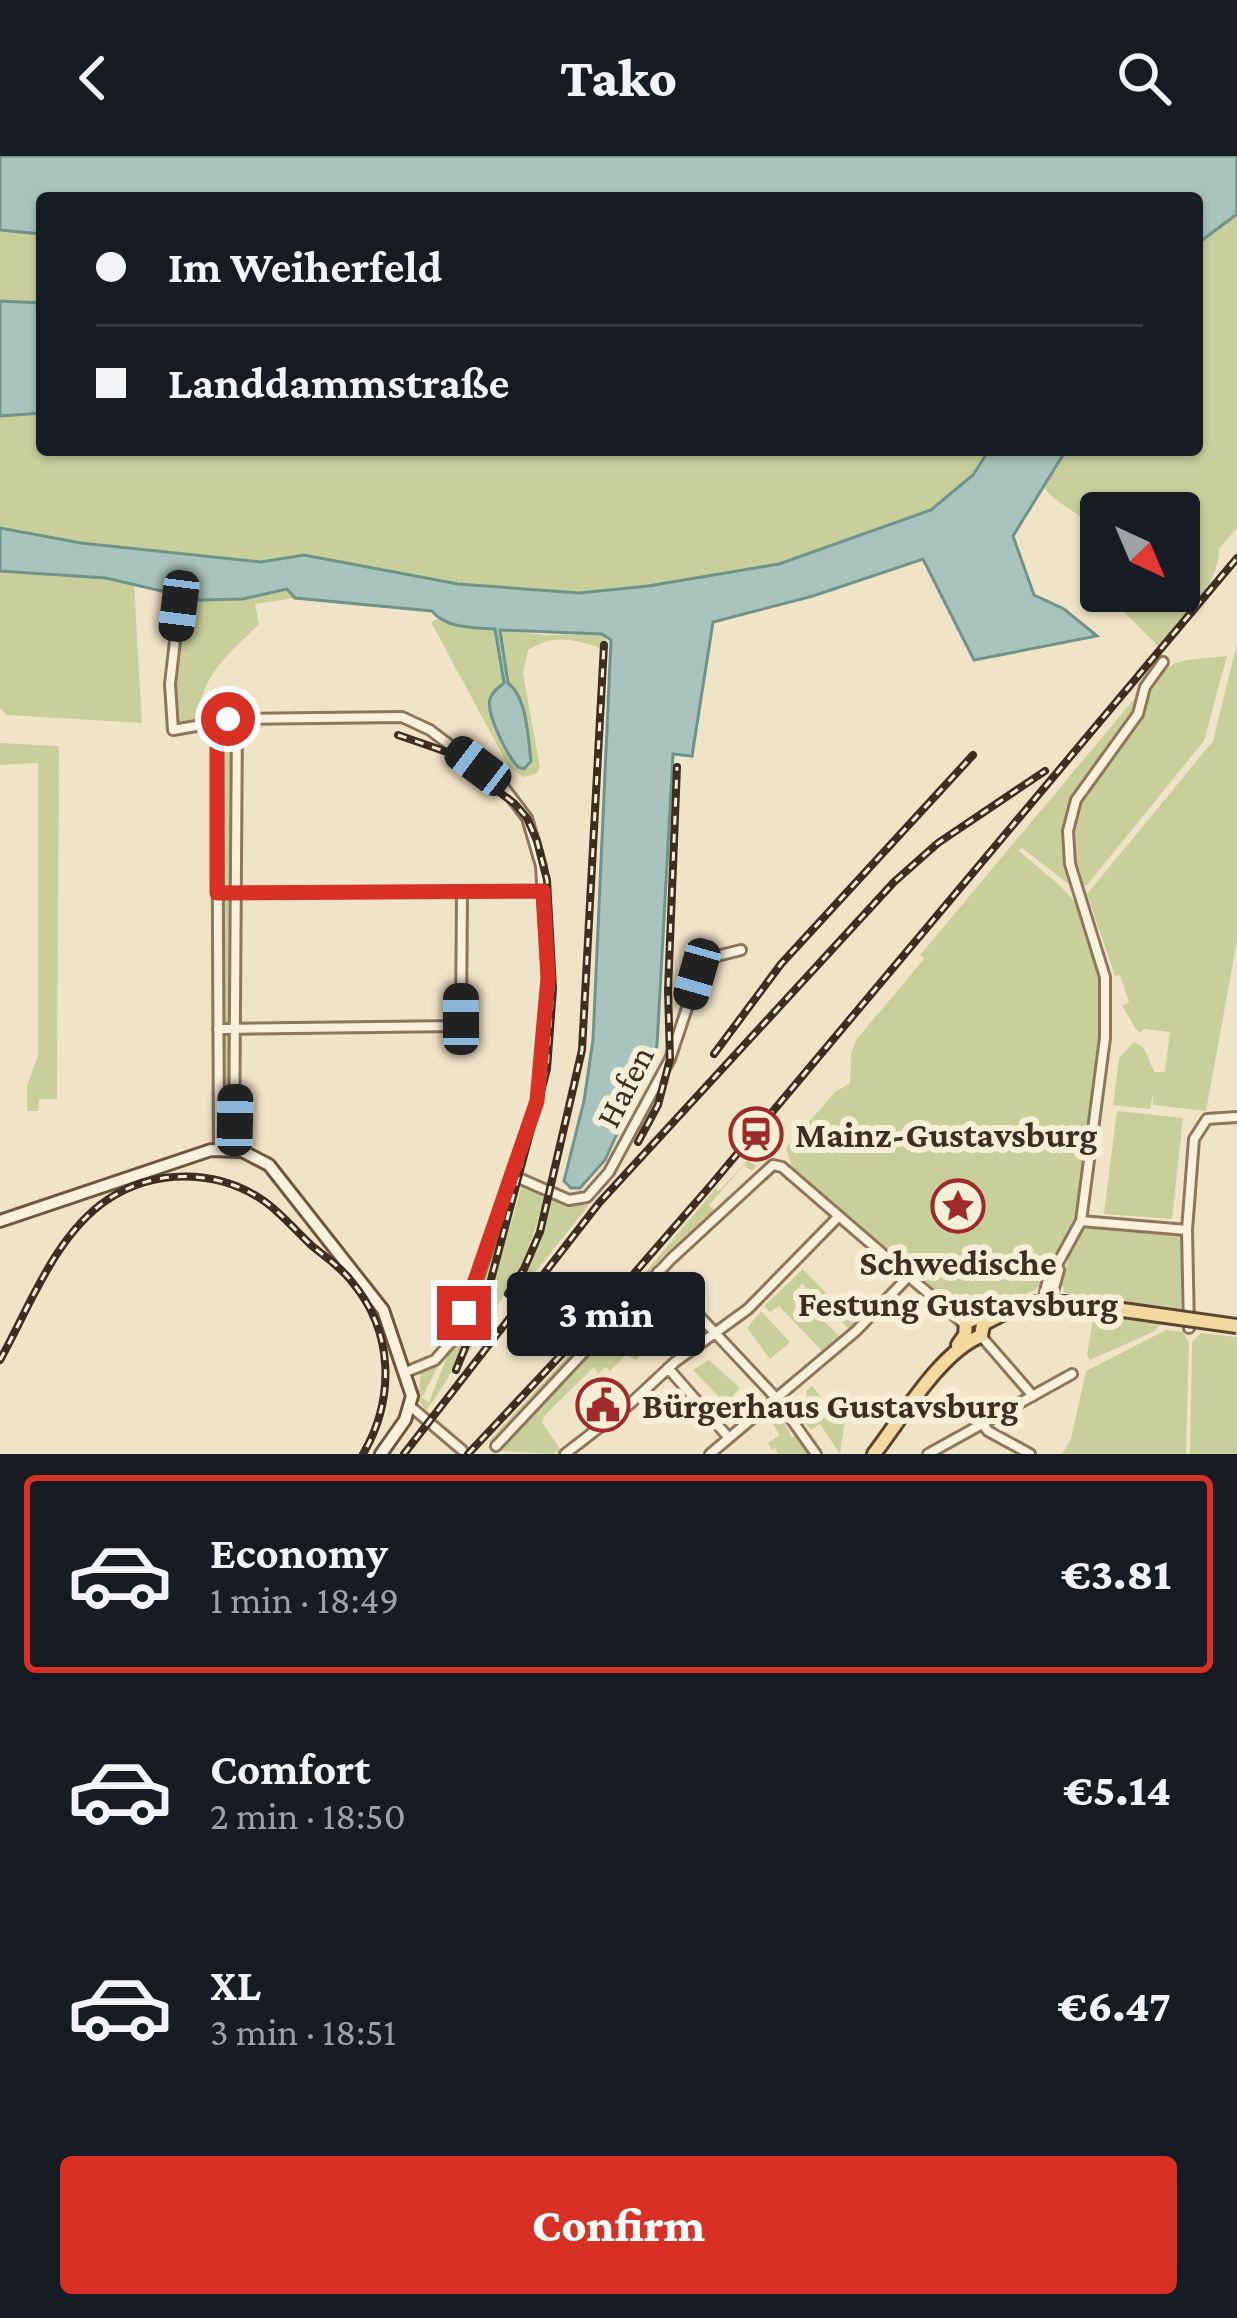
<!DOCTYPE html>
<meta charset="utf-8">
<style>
:root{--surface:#171b24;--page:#242831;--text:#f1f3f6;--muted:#9ea1a6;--line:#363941;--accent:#d93025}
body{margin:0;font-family:"Crimson Pro",serif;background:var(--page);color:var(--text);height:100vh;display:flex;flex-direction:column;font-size:45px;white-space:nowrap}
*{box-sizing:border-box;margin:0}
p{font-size:39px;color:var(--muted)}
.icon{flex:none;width:66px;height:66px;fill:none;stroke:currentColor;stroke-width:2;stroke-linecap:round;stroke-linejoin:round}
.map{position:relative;height:1298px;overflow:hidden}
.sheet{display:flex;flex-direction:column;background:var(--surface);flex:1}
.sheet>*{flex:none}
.hud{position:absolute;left:36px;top:36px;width:1167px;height:264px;border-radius:12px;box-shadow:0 3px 9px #0004;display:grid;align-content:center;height:264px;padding:0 60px;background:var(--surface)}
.needle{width:78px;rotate:136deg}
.fabs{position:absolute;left:1080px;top:336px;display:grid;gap:24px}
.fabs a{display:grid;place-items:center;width:120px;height:120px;border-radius:12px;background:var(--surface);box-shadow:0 3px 9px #0004;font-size:60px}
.end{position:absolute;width:54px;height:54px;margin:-27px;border:15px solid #d93025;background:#fff;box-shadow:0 0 0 6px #fff}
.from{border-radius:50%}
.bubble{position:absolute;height:84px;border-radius:12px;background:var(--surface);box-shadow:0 3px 9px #0004;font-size:39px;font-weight:800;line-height:84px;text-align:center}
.car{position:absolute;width:36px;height:72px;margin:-36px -18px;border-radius:15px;box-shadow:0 0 9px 3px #0007;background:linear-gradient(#222 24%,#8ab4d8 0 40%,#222 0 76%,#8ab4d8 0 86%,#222 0)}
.hud b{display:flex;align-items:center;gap:42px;height:114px;font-size:45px}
.hud b+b{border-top:3px solid var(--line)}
.hud i{width:30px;height:30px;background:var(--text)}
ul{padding:21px 0 0;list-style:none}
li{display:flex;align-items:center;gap:36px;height:198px;margin:0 24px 18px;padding:0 36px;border:6px solid transparent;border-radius:12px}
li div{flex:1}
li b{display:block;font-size:45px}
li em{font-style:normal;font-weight:800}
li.on{border-color:var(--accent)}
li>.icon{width:108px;height:108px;stroke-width:1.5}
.cta{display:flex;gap:24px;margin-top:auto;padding:24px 60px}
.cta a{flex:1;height:138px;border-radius:12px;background:var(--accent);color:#fff;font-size:48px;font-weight:800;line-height:138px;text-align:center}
header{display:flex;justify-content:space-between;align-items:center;height:156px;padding:0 60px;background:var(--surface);font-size:54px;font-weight:800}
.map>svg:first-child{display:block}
.green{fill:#c9cf9b}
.water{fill:#a9c4bc;stroke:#6f938a;stroke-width:3}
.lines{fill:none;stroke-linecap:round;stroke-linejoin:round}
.minor-casing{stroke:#8d765c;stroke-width:14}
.secondary-casing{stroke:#6f573f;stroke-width:16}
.primary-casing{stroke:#5b4430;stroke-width:18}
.minor{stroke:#faf1dc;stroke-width:8}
.secondary{stroke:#faf1dc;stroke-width:10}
.primary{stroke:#f3d9a0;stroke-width:12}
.rail-casing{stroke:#3d2e20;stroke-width:8}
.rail{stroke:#f7eed8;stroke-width:3;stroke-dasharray:9;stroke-linecap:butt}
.primary-bridge-casing{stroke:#5b4430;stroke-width:18;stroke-linecap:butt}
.primary-bridge{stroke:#f3d9a0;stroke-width:12}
.route{stroke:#d93025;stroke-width:15}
.labels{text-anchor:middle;stroke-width:12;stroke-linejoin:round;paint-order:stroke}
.street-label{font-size:36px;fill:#3d2e20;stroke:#f7eed8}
.poi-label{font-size:36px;font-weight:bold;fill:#3d2e20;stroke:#f7eed8;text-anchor:start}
</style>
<header><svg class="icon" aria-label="back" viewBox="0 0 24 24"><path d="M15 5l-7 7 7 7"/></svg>Tako<svg class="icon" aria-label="search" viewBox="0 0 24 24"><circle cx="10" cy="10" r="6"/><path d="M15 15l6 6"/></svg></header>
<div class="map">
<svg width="1237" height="1298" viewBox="0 0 1237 1298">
<rect width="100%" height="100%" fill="#f0e4c8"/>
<path class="green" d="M1237,58V372L1219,393C1219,431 1181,463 1159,491L1122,454L1118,456L1102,441L1106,435H1179V357H1101V383C1087,358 1061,353 1043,331L1066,294H1197V88Z
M0,74L42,78V147L0,145Z
M42,257V294H989L973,319L931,354L779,408L648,430L579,437L458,428L304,399L261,406L81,387L0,372V260Z
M0,415L106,422L134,428L142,567L7,559L0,552Z
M275,433H287L295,442L255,448L259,468C230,498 201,517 198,564L178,566L172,550L178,476H183L185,460L181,458L183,440L243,443Z
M437,463L464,471L496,473L504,527L489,550L497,573L531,605L525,566L513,529L508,527L500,474L546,479L603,478L606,484L601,492C571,483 556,478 528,494L523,517L540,612L537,617L524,621L509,611L431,466Z
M1237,487V785L1206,955L1153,949V938L1150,953L1113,949L1119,902L1134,886L1144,892L1154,916H1165L1170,876L1144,873L1139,877L1122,850L1129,846L1120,819L1115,820L1087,738L1213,585Z
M1227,500L1204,585L1087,729L1075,733L1022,692L1019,695C1038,712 1066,731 1079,752C1092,775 1100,807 1102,832C1106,878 1091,1032 1072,1071L1183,1079L1181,1153L1065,1137L1062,1128L1068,1104L1060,1100C1052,1110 1045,1126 1036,1133C1029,1138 970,1157 961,1157L792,1011L786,992L835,936L850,927L851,898L856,884L924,803L920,799L1135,542L1145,540C1165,499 1186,505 1227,500Z
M230,574L233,581L232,979L222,978V581L223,575Z
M0,587L59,590L57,943H39L38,955H27V929L38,900V607L0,609Z
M1117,955L1183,962L1172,1063L1104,1058Z
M748,1004L756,1010L752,1015L744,1009L709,1049L714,1054L665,1098L583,1191L477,1298L650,1111L715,1033L719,1035Z
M522,1029L546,1039L524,1107L462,1207L490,1139Z
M552,1042L569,1048L589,1049L511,1146L540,1086Z
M506,1053C490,1124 472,1196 426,1254L418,1244L421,1215L439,1208L422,1242L429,1246Z
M803,1113L855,1167L849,1173L802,1128L795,1136L839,1180L822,1195L779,1150L770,1156L764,1150Z
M635,1150L661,1179L636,1204L626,1199L610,1215L606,1211L598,1218L594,1211L546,1258L542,1266L560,1293L553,1298L502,1295L501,1290Z
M761,1155L790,1186L770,1203L747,1172Z
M1104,1160L1161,1168L1153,1176L1090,1204L1087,1199L1093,1163L1102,1164Z
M1166,1174L1183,1176L1189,1186L1186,1298H1062L1071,1283L1086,1215Z
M1201,1177L1237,1181V1298H1190L1192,1186Z
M709,1204L740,1232L725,1247L693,1214Z
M812,1230L836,1260L846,1256L840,1298L820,1268L811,1274L795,1254L808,1244L806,1235Z
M781,1261L792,1281L797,1279L810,1298H778L775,1292L772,1294L768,1287L780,1279L773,1268Z"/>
<path class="water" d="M0,0H1237V58L1197,88V42H42V78L0,74Z
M0,145L42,147V257L0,260Z
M989,294H1066L1013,380L1034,439L1064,453L1097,480L974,504L923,403L813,440L713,466L692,600L673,598L657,890L605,1004L580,1032H571L564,1025L584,945L593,884L611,484L602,478L500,474L508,527C527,541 528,581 531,605L524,613L518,611C507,599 486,558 490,543C492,536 498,532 504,527L495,473C474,472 445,472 432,455L295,442L287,433L243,443L200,444L106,422L0,415V372L81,387L261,406L304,399L458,428L579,437L648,430L779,408L931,354L973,319Z"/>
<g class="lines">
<g class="minor-casing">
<path id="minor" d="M179,450L170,528L173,574L237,563L402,561L430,574L502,629L527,662L541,710L548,822L537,945L476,1128L451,1186L435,1204L406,1216
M217,565L219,992
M217,737L543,735
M218,873L457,870L461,864L462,735
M234,993L237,563
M514,1020L569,1044L587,1041L609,1016L670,903L701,810L709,802L741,794
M1081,1065L1187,1074
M658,1116L777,1243L816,1298
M1043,1146L1047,1127L1081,1065L1105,882V821L1070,708L1068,675L1076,644L1138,558L1145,531L1163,506
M1050,1146L1059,1114
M1189,1172L1187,1074L1194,983L1207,963L1237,961
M981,1180L1033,1240
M668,1212L729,1282
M410,1250L462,1294
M982,1267L988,1275L1030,1298
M496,1290L671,1103L773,1009L782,1011L964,1168
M565,1298L631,1247L675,1206L748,1153L839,1060
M710,1298L856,1175L908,1121
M928,1298L1072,1218"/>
</g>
<g class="secondary-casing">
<path id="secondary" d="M0,1065L211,994L242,995L269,1009L383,1154L412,1240L405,1264L381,1298"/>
</g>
<g class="primary-casing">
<path id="primary" d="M1018,1147H1067L1130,1155
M958,1189L965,1179L966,1166L987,1158
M874,1298C901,1263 941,1195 981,1180L983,1168L1023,1147"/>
</g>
<use href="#minor" class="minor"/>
<use href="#secondary" class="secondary"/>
<use href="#primary" class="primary"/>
<g class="rail-casing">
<path id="rail" d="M398,579L447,596L515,648L527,662L537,685L547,724L553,833L547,913L488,1135L456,1214
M714,898L781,808L973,599
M638,986L658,949L670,903L668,834L677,611
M508,1138L524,1113L540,1076L582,894L604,489
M0,1204C29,1152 55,1079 107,1044C154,1012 218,1013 264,1045C281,1057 295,1074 311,1089C325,1101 341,1111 352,1126C394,1176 395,1243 363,1298
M404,1298L599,1047L894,726L938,687L1045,615
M468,1298L591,1167L711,1029L1237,402"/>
</g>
<use href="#rail" class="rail"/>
<g class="primary-bridge-casing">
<path id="primary-bridge" d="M1130,1155L1237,1170"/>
</g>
<use href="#primary-bridge" class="primary-bridge"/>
</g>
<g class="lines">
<path class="route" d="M228,563L217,565V737L543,735L548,822L537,945L464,1157"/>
</g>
<defs>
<g id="station-ring" transform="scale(2.7)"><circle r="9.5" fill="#f7eed8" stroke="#9e2a2b" stroke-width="1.5"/><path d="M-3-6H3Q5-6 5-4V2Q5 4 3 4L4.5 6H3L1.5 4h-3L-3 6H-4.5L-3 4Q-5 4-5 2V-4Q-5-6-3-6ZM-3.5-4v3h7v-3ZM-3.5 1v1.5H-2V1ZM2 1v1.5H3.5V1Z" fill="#9e2a2b"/></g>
<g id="sight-ring" transform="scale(2.7)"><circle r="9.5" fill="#f7eed8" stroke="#9e2a2b" stroke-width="1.5"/><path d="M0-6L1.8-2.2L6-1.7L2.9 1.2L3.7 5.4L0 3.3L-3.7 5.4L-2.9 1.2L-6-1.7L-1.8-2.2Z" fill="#9e2a2b"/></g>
<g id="civic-ring" transform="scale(2.7)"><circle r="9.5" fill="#f7eed8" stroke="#9e2a2b" stroke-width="1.5"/><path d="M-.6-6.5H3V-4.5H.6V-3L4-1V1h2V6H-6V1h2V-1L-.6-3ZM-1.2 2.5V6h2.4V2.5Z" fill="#9e2a2b"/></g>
</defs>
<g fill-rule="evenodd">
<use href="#station-ring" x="756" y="978"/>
<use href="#sight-ring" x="958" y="1050"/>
<use href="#civic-ring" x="603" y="1249"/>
</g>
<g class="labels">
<g class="street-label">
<text transform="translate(624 930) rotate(-63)" y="13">Hafen</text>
</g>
<g class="poi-label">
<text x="795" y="991">Mainz-Gustavsburg</text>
<text x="958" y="1119" text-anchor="middle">Schwedische<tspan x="958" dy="41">Festung Gustavsburg</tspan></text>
<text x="642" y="1262">Bürgerhaus Gustavsburg</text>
</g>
</g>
</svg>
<div class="fabs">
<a><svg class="needle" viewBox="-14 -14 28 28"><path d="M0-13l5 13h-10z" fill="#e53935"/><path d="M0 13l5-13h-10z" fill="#9ea1a6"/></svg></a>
</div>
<i class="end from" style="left:228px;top:563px"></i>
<i class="end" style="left:464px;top:1157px"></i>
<div class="bubble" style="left:507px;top:1116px;width:198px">3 min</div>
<i class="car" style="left:179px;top:450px;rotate:187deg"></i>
<i class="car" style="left:478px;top:610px;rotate:307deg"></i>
<i class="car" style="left:697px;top:818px;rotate:196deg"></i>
<i class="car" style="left:461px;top:863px;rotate:0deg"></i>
<i class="car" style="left:235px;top:964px;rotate:1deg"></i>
<div class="hud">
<b><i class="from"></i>Im Weiherfeld</b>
<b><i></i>Landdammstraße</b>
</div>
</div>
<section class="sheet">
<ul>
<li class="on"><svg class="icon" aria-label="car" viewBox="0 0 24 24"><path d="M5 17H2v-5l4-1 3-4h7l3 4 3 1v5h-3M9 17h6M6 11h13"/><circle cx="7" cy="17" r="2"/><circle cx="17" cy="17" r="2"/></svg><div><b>Economy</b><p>1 min · 18:49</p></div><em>€3.81</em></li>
<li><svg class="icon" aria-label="car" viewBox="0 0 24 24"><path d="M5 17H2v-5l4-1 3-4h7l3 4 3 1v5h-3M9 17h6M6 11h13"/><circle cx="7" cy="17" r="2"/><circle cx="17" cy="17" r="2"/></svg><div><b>Comfort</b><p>2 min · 18:50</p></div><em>€5.14</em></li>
<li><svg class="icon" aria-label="car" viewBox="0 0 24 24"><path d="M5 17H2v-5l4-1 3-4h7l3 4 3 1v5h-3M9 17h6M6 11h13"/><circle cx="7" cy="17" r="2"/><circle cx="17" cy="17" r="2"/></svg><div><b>XL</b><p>3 min · 18:51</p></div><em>€6.47</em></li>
</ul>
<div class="cta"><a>Confirm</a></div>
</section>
